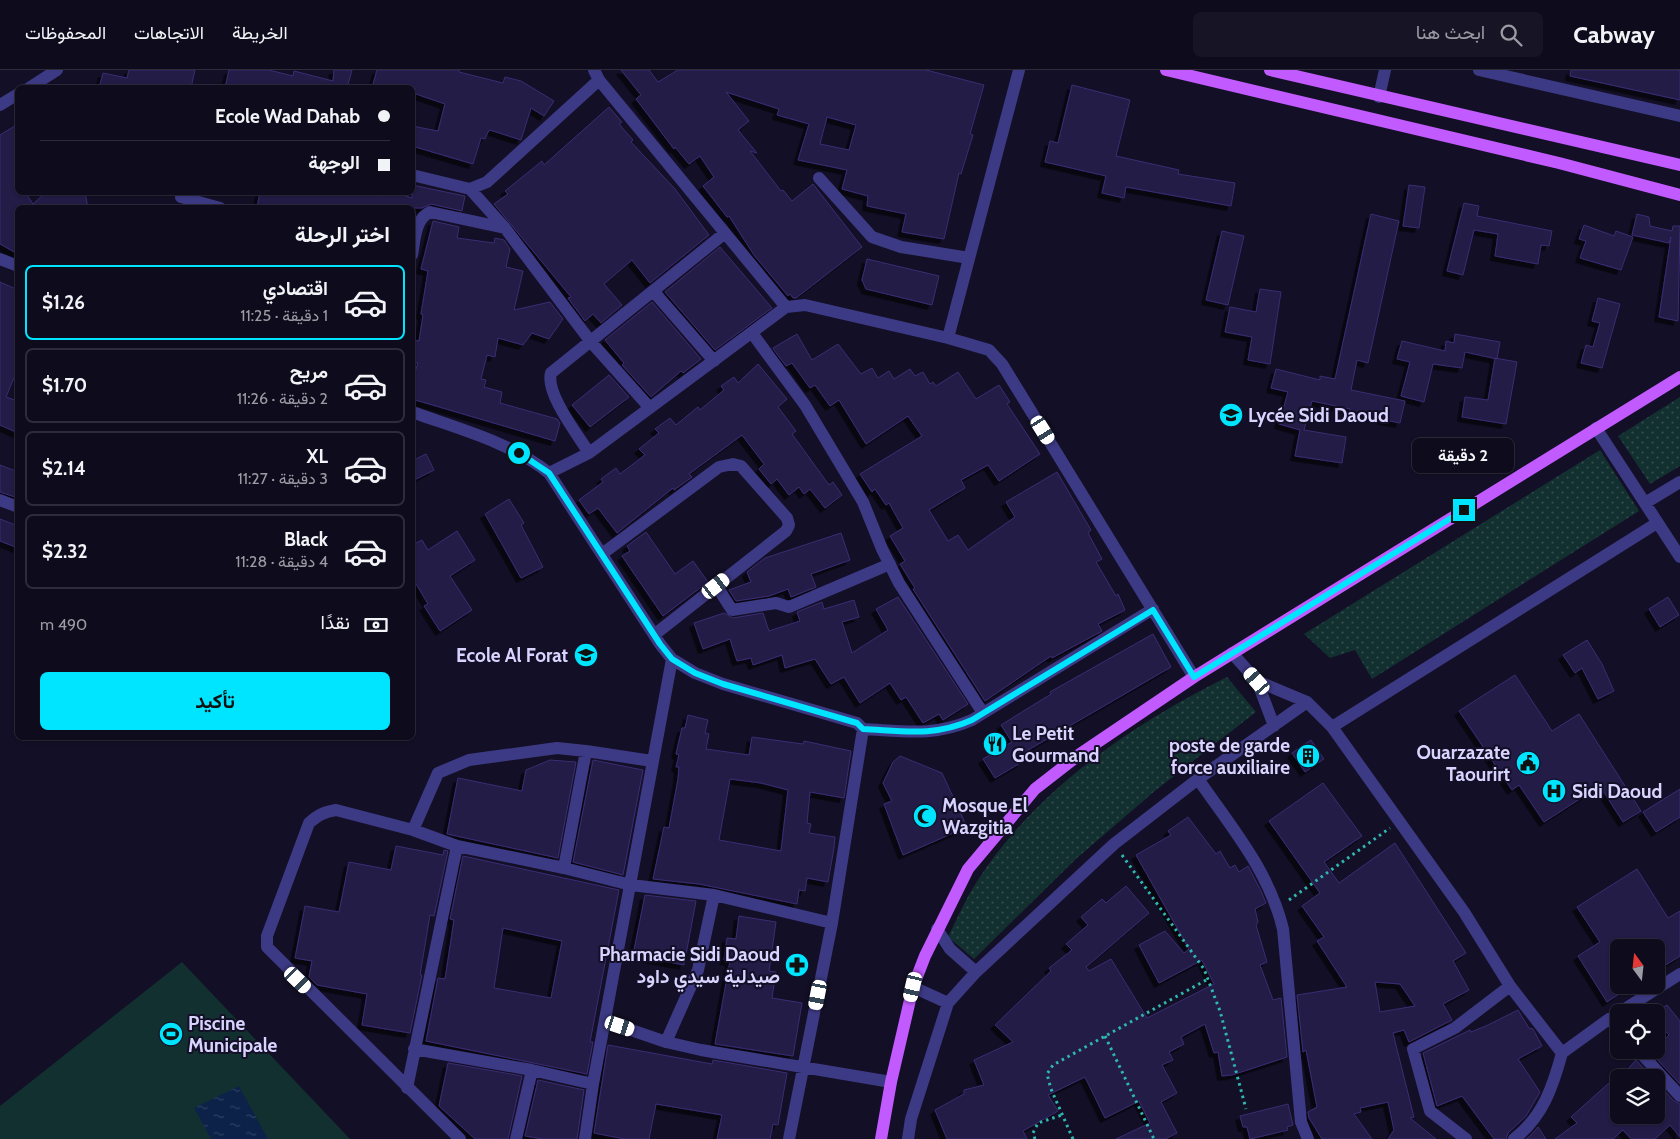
<!DOCTYPE html>
<html lang="ar">
<meta charset="utf-8">
<style>
:root{--surface:#0e0b1c;--page:#171425;--text:#f1f3f6;--muted:#9b9ba3;--line:#2e2b3b;--accent:#00e5ff}
body{margin:0;font-family:Cabin,Vazirmatn,sans-serif;background:var(--page);color:var(--text);direction:rtl;height:100vh;display:flex;flex-direction:column;font-size:19px;white-space:nowrap}
*{box-sizing:border-box;margin:0}
p{font-size:16px;color:var(--muted)}
.icon{flex:none;width:28px;height:28px;fill:none;stroke:currentColor;stroke-width:2;stroke-linecap:round;stroke-linejoin:round}
.map{position:relative;flex:1;overflow:hidden;direction:ltr}
.sheet{position:absolute;left:15px;top:135px;width:400px;height:535px;display:flex;flex-direction:column;background:var(--surface);border-radius:8px;box-shadow:0 1px 4px #0004,0 0 0 1px var(--line);direction:rtl}
.sheet>*{flex:none}
.guide{position:absolute;left:15px;top:15px;width:400px;height:110px;border-radius:8px;box-shadow:0 1px 4px #0004,0 0 0 1px var(--line);direction:rtl;display:grid;align-content:center;height:110px;padding:0 25px;background:var(--surface)}
.needle{width:32px;rotate:345deg}
.buttons{position:absolute;left:1610px;top:869px;display:grid;gap:10px}
.buttons a{display:grid;place-items:center;width:55px;height:55px;border-radius:8px;background:var(--surface);box-shadow:0 1px 4px #0004,0 0 0 1px var(--line);font-size:25px}
.end{position:absolute;width:22px;height:22px;margin:-11px;border:6px solid #00e5ff;background:#111;box-shadow:0 0 0 2px #111}
.from{border-radius:50%}
.bubble{position:absolute;height:35px;border-radius:8px;background:var(--surface);box-shadow:0 1px 4px #0004,0 0 0 1px var(--line);font-size:16px;font-weight:700;line-height:35px;text-align:center;direction:rtl}
.car{position:absolute;width:15px;height:30px;margin:-15px -8px;border-radius:6px;box-shadow:0 0 4px 1px #0007;background:linear-gradient(#fff 24%,#345 0 40%,#fff 0 76%,#345 0 86%,#fff 0)}
.guide b{display:flex;align-items:center;gap:18px;height:48px;font-size:19px}
.guide b+b{border-top:1px solid var(--line)}
.guide i{width:12px;height:12px;background:var(--text)}
ul{padding:0;list-style:none}
li{display:flex;align-items:center;gap:15px;height:75px;margin:0 10px 8px;padding:0 15px;border:2px solid var(--line);border-radius:8px}
li div{flex:1}
li b{display:block;font-size:19px}
li em{font-style:normal;font-weight:700}
li.current{border-color:var(--accent)}
li>.icon{width:45px;height:45px;stroke-width:1.5}
h2{padding:0 25px;font-size:22px;line-height:60px}
.pay{display:flex;align-items:center;gap:12px;height:55px;padding:0 25px;font-size:19px}
.pay p{margin-inline-start:auto}
.button{display:flex;gap:10px;margin-top:auto;padding:10px 25px}
.button a{flex:1;height:58px;border-radius:8px;background:var(--accent);color:#111;font-size:20px;font-weight:700;line-height:58px;text-align:center}
header{display:flex;align-items:center;gap:30px;box-sizing:border-box;height:70px;padding:0 25px;background:var(--surface);border-bottom:1px solid var(--line)}
header strong{font-size:24px}
nav{display:flex;gap:28px;margin-inline-start:auto;font-size:18px}
.search{width:350px;height:45px;background:var(--page);display:flex;align-items:center;gap:12px;box-sizing:border-box;padding:0 18px;border-radius:8px;color:var(--muted);font-size:19px}
.map>svg:first-child{display:block}
.grass{fill:url(#grass-dots)}
.park{fill:#12302f}
.water{fill:url(#water-ripples)}
.building{fill:#241b47;stroke:#3b2d73;fill-rule:evenodd;filter:url(#shadow)}
.lines{fill:none;stroke-linecap:round;stroke-linejoin:round}
.path{stroke:#2fb8b0;stroke-width:3;stroke-dasharray:2.5 4;stroke-linecap:butt}
.minor{stroke:#3d3a85;stroke-width:12}
.major{stroke:#c25bff;stroke-width:12}
.route{stroke:#00e5ff;stroke-width:6}
.labels{text-anchor:middle;stroke-width:4;stroke-linejoin:round;paint-order:stroke}
.poi-label{font-size:19px;font-weight:bold;fill:#d9d4ff;stroke:#130f26;text-anchor:start}
</style>
<header>
<strong>Cabway</strong>
<div class="search"><svg class="icon" aria-label="search" viewBox="0 0 24 24"><circle cx="10" cy="10" r="6"/><path d="M15 15l6 6"/></svg>ابحث هنا</div>
<nav><a>الخريطة</a><a>الاتجاهات</a><a>المحفوظات</a></nav>
</header>
<div class="map">
<svg width="1680" height="1069" viewBox="0 0 1680 1069">
<defs>
<pattern id="grass-dots" width="8" height="8" patternUnits="userSpaceOnUse" patternTransform="scale(1.25)"><rect width="8" height="8" fill="#12302f"/><path d="M2 2h.1M6 6h.1" fill="none" stroke="#344d4e" stroke-width="1.8" stroke-linecap="round"/></pattern>
<pattern id="water-ripples" width="26" height="14" patternUnits="userSpaceOnUse" patternTransform="scale(1.25)"><rect width="26" height="14" fill="#0c2248"/><path d="M2 4q2-2 4 0t4 0M15 11q2-2 4 0t4 0" fill="none" stroke="#2f4163"/></pattern>
<filter id="shadow"><feDropShadow dx="-4.5" dy="4.5" stdDeviation="0" flood-color="#0009"/></filter>
</defs>
<rect width="100%" height="100%" fill="#130f26"/>
<path class="grass" d="M1680,327V396L1650,414L1618,366Z
M1600,380L1639,441L1372,609L1355,580L1330,588L1304,564Z
M1227,607L1256,642L1156,720L1077,788L974,889L948,867C957,849 965,830 976,813C1034,721 1131,655 1227,607Z"/>
<path class="park" d="M182,892L350,1069H0V1036Z"/>
<path class="water" d="M239,1016L268,1069H211L194,1038Z"/>
<path class="building" d="M129,0H195L191,18H99L103,3L127,8Z
M229,0H269L293,6L294,1L333,11L334,0H352L347,18H225Z
M377,0H459V2L503,13L505,7L521,11L554,31L544,46L531,38L521,70L490,60L488,62L485,69L481,68L473,94L412,76V56L438,61L445,34L413,23L415,18H372Z
M621,0H649L658,12L678,0H926L984,15L970,64L973,65L961,104L959,103L944,169L902,162L906,144L867,136L868,126L842,119L847,100L798,90L809,54L777,45L779,39L726,22L749,51L738,60L757,83L750,81L781,121L783,120L792,131L813,114L862,177L796,228H793L790,224L788,226L754,185L729,146L727,147L703,116L714,107L700,86L689,94L675,77L674,79L636,29L641,25ZM827,47L856,55L849,80L820,74Z
M1571,0H1680V30L1570,6Z
M1072,15L1130,30L1116,86L1179,100L1178,104L1235,113L1231,136L1126,117L1124,128L1102,123L1106,106L1045,92L1050,71L1058,73Z
M609,37L622,52L619,54L633,70L631,72L675,119L709,165L650,213L632,190L604,214L622,235L601,253L593,244L585,251L568,228L571,227L494,134L508,124L505,121L542,91L544,95Z
M18,54V122H25L33,134L46,122H85L88,138H18V184L0,174V65Z
M412,115L465,126L462,141L431,134L422,138H257L260,122H371L383,126L384,122H394L412,128Z
M1409,115L1425,117L1419,158L1403,156Z
M1464,133L1479,136L1477,146L1552,161L1549,176L1541,175L1538,194L1495,186L1498,164L1474,160L1463,205L1447,201Z
M1371,144L1399,151L1368,293L1357,290L1351,320L1405,331L1400,353L1350,343V339L1312,331L1304,360L1346,367L1342,393L1295,386L1300,360L1279,354L1288,322L1271,318L1276,299L1320,310V306L1335,309Z
M1637,144L1649,147L1650,156L1672,161L1673,156H1680L1678,251L1659,247L1671,167L1669,173L1632,165Z
M433,151L459,157L457,168L494,173L495,168L504,170L510,179L506,197L523,201L514,240L550,232L563,249L549,269L532,263L523,275L498,268L495,287L487,285L481,309L486,310L484,317L502,322L500,333L557,349L560,353L555,371L412,329V311L418,293L412,292V270L419,271L423,245L421,244L428,201L421,199Z
M1584,155L1614,166L1616,161L1633,167L1621,200L1580,188L1586,171L1579,169Z
M1222,161L1244,166L1228,235L1206,230Z
M720,177L772,238L715,280L665,222Z
M867,189L939,206L932,235L866,219L862,210Z
M0,212L18,220V298L6,327L18,331V363L0,355Z
M1260,219L1281,222L1270,294L1248,290L1252,267L1225,262L1230,237L1256,242Z
M1598,228L1620,234L1602,298L1581,293L1586,275L1593,277L1600,253L1592,251Z
M652,232L701,289L683,303L681,301L651,327L622,295L624,293L605,270Z
M797,264L812,290L838,274L861,304L872,298L878,308L889,301L894,309L910,299L915,306L923,302L930,314L933,312L936,316L958,302L976,329L999,315L1010,332L1007,334L1040,384L999,411L988,395L961,410L965,418L929,440L948,471L958,465L968,480L1015,447L1006,432L1057,402L1091,460L1088,463L1102,489L1096,492L1116,526L1118,524L1125,540L1098,554L1102,561L1052,588L1051,586L985,631L913,519L915,518L900,494L905,491L890,466L903,458L889,433L886,435L875,419L872,422L860,404L922,366L908,346L866,374L839,330L830,336L815,315L810,318L792,293L786,296L774,280L773,278Z
M1455,264L1500,272L1497,289L1465,282L1462,298L1433,294L1424,332L1401,326L1410,292L1397,289L1402,271L1445,281L1446,271L1454,273Z
M1495,288L1517,292L1506,354L1462,347L1465,327L1488,330Z
M758,294L787,329L778,337L796,361L792,364L829,415L833,412L842,425L825,438L810,419L804,424L799,417L789,425L777,409L771,414L759,399L764,394L742,365L689,404L692,407L674,420L673,418L617,463L598,438L589,444L579,430L603,412L601,409L616,398L620,404L645,385L639,379L659,363L655,359L670,348L676,355L698,337L700,340L724,320L721,316L734,307L738,313Z
M609,305L629,327L590,357L572,335Z
M426,384L434,400L412,411V391Z
M0,395L18,402V428L0,422Z
M509,429L524,453L521,455L543,497L521,508L485,444Z
M0,449L18,456V478L0,471Z
M457,461L475,490L450,506L472,540L440,561L424,536L428,534L412,507V475L422,470L428,480Z
M646,462L675,504L693,491L708,512L663,546L622,486L630,481L627,476Z
M841,463L850,490L811,504L816,517L791,527L788,519L769,526L736,531L729,520L751,512L747,502L765,488Z
M898,527L968,634L943,650L939,644L923,653L906,627L901,630L890,613L860,633L844,607L831,614L815,589L785,598L782,585L753,595L751,588L737,591L730,569L703,579L694,553L724,543L733,548L763,543L769,561L800,551L797,542L822,532L824,539L854,530L859,547L842,552L852,583L888,560L876,539Z
M1668,527L1679,545L1660,557L1649,539Z
M1153,564L1171,597L1018,686L1022,692L995,708L983,689L1012,672L1001,655L1051,624L1050,622Z
M1587,570L1602,594L1614,621L1598,629L1582,598L1575,603L1563,585Z
M1515,605L1552,661L1579,644L1641,741L1623,752L1600,716L1544,752L1519,715L1512,720L1459,641Z
M688,645L708,650L705,663L709,664L706,679L749,685L752,667L803,674L804,671L851,681L844,728L810,722L807,753L811,754L809,763L835,767L834,778L828,812L807,808L805,821L799,820L797,834L699,814L653,809L664,757L669,758L678,709L679,697H676L679,685L676,684L682,658H685ZM730,709L761,713L788,720L781,781L719,770Z
M1311,670L1324,689L1305,702L1292,683Z
M900,686L942,703L967,757L903,785L884,734L892,731L883,713L893,692Z
M550,690L576,692L558,788L447,764L458,708L522,721L526,700Z
M593,690L643,700L623,805L573,792Z
M1323,713L1362,766L1324,792L1339,813L1395,773L1466,883L1453,891L1469,920L1443,934L1452,950L1409,972L1404,960L1393,963L1414,1047L1410,1048L1436,1069H1388L1394,1060L1388,1032L1360,1038L1361,1042L1354,1044L1372,1069H1322L1309,1048L1308,1042L1317,1037L1306,980L1303,982L1297,925L1347,917L1317,871L1324,867L1302,836L1320,823L1269,751ZM1375,912L1400,914L1415,936L1380,942Z
M1680,719V747L1656,762L1643,742Z
M1188,747L1216,784L1220,781L1230,798L1235,795L1239,802L1248,796L1261,821L1266,833L1255,839L1258,852L1256,855L1267,892L1260,895L1273,930L1281,928L1287,987L1232,1005L1222,1006L1218,982L1214,983L1205,954L1181,967L1184,974L1169,982L1173,990L1162,995L1177,1023L1161,1032L1177,1063L1165,1069H1116L1150,1053L1139,1031L1105,1048L1085,1007L1048,1025L1058,1041L1023,1061L1027,1069H947L935,1040L964,1024V1020L984,1015L974,990L1013,972L995,955L1051,901L1049,898L1072,880L1066,874L1088,855L1081,847L1102,829L1106,833L1126,816L1149,843L1086,897L1089,901L1111,889L1147,948L1214,914L1202,890L1159,913L1139,875L1165,861L1184,883L1189,879L1136,785L1171,765L1168,761Z
M396,776L443,785L444,780L448,781L434,846L430,845L420,905H422L410,963L362,955L367,924L317,915L309,907L312,891L295,888L305,836L339,842L349,792L391,800Z
M463,786L619,820L590,972H593L587,1004L426,971L438,908L445,909L454,850L450,849ZM503,858L562,871L551,928L494,918Z
M1637,799L1668,848L1680,841V886L1656,901V878H1619V924L1607,932L1578,886L1600,872L1577,837Z
M645,825L696,831L684,895L633,885Z
M739,846L776,852L769,901L776,902L772,928L802,933L793,986L715,974L730,891L724,890L727,868L736,869Z
M1667,935L1680,951V1014L1651,983L1669,965L1656,951V942Z
M1518,940L1529,958L1533,959L1542,976L1518,989L1540,1022L1526,1046L1508,1063L1506,1069H1494L1462,1026L1437,1036L1423,983L1470,960L1471,962L1488,955Z
M608,975L712,994L713,990L787,1003L778,1055L773,1054L770,1069H717L722,1045L656,1034L649,1069H625L594,1063Z
M1636,990L1652,1008H1620Z
M448,993L522,1006L508,1069H475L439,1036Z
M1619,1004V1045H1656V1012L1674,1031L1680,1034V1067L1670,1055L1655,1069H1631L1623,1060L1613,1069H1555L1577,1053L1571,1047Z
M538,1010L584,1020L577,1069H543L525,1066Z
M1288,1034L1293,1055L1287,1057L1288,1060L1250,1069L1247,1057H1243L1240,1046Z
M1538,1057L1546,1069H1526L1530,1066Z"/>
<g class="lines">
<path class="path" d="M1122,785L1204,899L1220,941L1246,1039
M1289,830L1390,758
M1105,966L1154,1069
M1035,1069L1033,1063L1038,1053L1062,1045
M1073,1069L1051,1019L1047,1004L1053,995L1208,909"/>
<path class="minor" d="M594,0L599,10L786,237
M1479,0L1680,46
M29,18L57,0
M1379,27L1385,0
M0,35L18,24
M412,105L470,119L487,112L599,10
M819,108L872,167L901,177L969,188
M470,119L505,158L591,272L650,338
M181,127L220,138
M412,185C415,169 415,149 430,142L505,158
M0,189L18,196
M654,222L714,291
M752,263L805,335L863,432L882,479L899,513L983,643
M948,268L1019,0
M412,342C459,359 510,372 549,403L660,574L672,589L695,603L723,614L857,653L863,659L832,853L789,1069
M1596,358L1680,487
M589,383C578,365 545,323 551,303L725,163
M549,403L589,383L786,237L805,235L948,268L989,280L1002,294L1194,607
M0,430L18,437
M1645,433L1680,412
M602,484L719,397L733,394L741,396L787,448L789,455L786,461L654,565
M716,515L732,540L776,533L789,537L890,494
M1232,583L1257,611L1307,632L1332,657L1464,842L1510,916L1562,983L1609,949L1619,959
M1257,611L1274,656
M1332,657L1657,453
M863,659C904,661 933,667 972,650L1153,539
M1198,709C1232,758 1269,801 1283,859L1301,1052L1308,1069
M413,760L438,703L469,690L557,678L586,681L652,691
M564,798L586,681
M937,859L950,879L976,902
M913,917L948,933L976,902L1114,774L1198,709L1307,632
M1620,942L1680,904
M605,951L666,972L701,980L891,1012
M666,972L698,900L714,825
M414,979L532,1000L593,1014
M1638,980L1680,1026
M407,1018L457,776
M460,1069L267,877V866L309,753C318,745 324,742 336,740L413,760L457,776L564,798L631,815L714,825L832,853
M516,1069L532,1000
M585,1069L593,1014L672,589
M908,1069L911,1049L948,933
M1466,1069L1430,1041L1413,979L1455,958L1510,916
M1514,1069C1543,1047 1553,1016 1562,983"/>
<path class="major" d="M1166,0L1559,93L1680,125
M1270,0L1680,95
M881,1069L891,1012L913,917L925,886L968,799L1035,719L1080,684L1194,607L1680,307"/>
</g>
<g class="lines">
<path class="route" d="M519,383L549,403L660,574L672,589L695,603L723,614L857,653L863,659C904,661 933,667 972,650L1153,540L1194,607L1464,440"/>
</g>
<defs>
<g id="university-disc" transform="scale(1.25)"><circle r="9.5" fill="#00e5ff" stroke="#130f26"/><path d="M0-5L7-2L0 1L-7-2ZM-4 1L0 2.5L4 1V4Q0 6-4 4Z" fill="#111"/></g>
<g id="restaurant-disc" transform="scale(1.25)"><circle r="9.5" fill="#00e5ff" stroke="#130f26"/><path d="M-5-6h1v4h1v-4h1v4h1v-4h1v5L-1.5 .5V6h-2V.5L-5-1ZM5-6V6H3V1.5H1.5Q1.5-4 5-6Z" fill="#111"/></g>
<g id="building-disc" transform="scale(1.25)"><circle r="9.5" fill="#00e5ff" stroke="#130f26"/><path d="M-4-6H4V6H1V3H-1V6H-4ZM-2.5-4.3h1.7v1.8h-1.7ZM.8-4.3h1.7v1.8H.8ZM-2.5-1h1.7V.8h-1.7ZM.8-1h1.7V.8H.8Z" fill="#111"/></g>
<g id="civic-disc" transform="scale(1.25)"><circle r="9.5" fill="#00e5ff" stroke="#130f26"/><path d="M-.6-6.5H3V-4.5H.6V-3L4-1V1h2V6H-6V1h2V-1L-.6-3ZM-1.2 2.5V6h2.4V2.5Z" fill="#111"/></g>
<g id="hospital-disc" transform="scale(1.25)"><circle r="9.5" fill="#00e5ff" stroke="#130f26"/><path d="M-5-5h3v3.5h4V-5h3V5h-3V1.5h-4V5h-3Z" fill="#111"/></g>
<g id="mosque-disc" transform="scale(1.25)"><circle r="9.5" fill="#00e5ff" stroke="#130f26"/><path d="M3.5-4.9A6 6 0 1 0 3.5 4.9A5 5 0 1 1 3.5-4.9Z" fill="#111"/></g>
<g id="pharmacy-disc" transform="scale(1.25)"><circle r="9.5" fill="#00e5ff" stroke="#130f26"/><path d="M-2-6h4v4h4v4h-4v4h-4v-4h-4v-4h4Z" fill="#111"/></g>
<g id="stadium-disc" transform="scale(1.25)"><circle r="9.5" fill="#00e5ff" stroke="#130f26"/><path d="M0-5a6.5 5 0 1 0 0 10a6.5 5 0 1 0 0-10ZM-3.5-1.8h7v3.6h-7Z" fill="#111"/></g>
</defs>
<g fill-rule="evenodd">
<use href="#university-disc" x="1231" y="345"/>
<use href="#university-disc" x="586" y="585"/>
<use href="#restaurant-disc" x="995" y="674"/>
<use href="#building-disc" x="1308" y="686"/>
<use href="#civic-disc" x="1528" y="693"/>
<use href="#hospital-disc" x="1554" y="721"/>
<use href="#mosque-disc" x="925" y="746"/>
<use href="#pharmacy-disc" x="797" y="895"/>
<use href="#stadium-disc" x="171" y="964"/>
</g>
<g class="labels">
<g class="poi-label">
<text x="1248" y="352">Lycée Sidi Daoud</text>
<text x="568" y="592" text-anchor="end">Ecole Al Forat</text>
<text x="1012" y="670">Le Petit<tspan x="1012" dy="22">Gourmand</tspan></text>
<text x="1290" y="682" text-anchor="end">poste de garde<tspan x="1290" dy="22">force auxiliaire</tspan></text>
<text x="1510" y="689" text-anchor="end">Ouarzazate<tspan x="1510" dy="22">Taourirt</tspan></text>
<text x="1572" y="728">Sidi Daoud</text>
<text x="942" y="742">Mosque El<tspan x="942" dy="22">Wazgitia</tspan></text>
<text x="780" y="891" text-anchor="end">Pharmacie Sidi Daoud<tspan x="780" dy="22">صيدلية سيدي داود</tspan></text>
<text x="188" y="960">Piscine<tspan x="188" dy="22">Municipale</tspan></text>
</g>
</g>
</svg>
<div class="buttons">
<a><svg class="needle" viewBox="-14 -14 28 28"><path d="M0-13l5 13h-10z" fill="#e53935"/><path d="M0 13l5-13h-10z" fill="#9b9ba3"/></svg></a>
<a><svg class="icon" aria-label="locate" viewBox="0 0 24 24"><circle cx="12" cy="12" r="6"/><path d="M12 2v4M12 18v4M2 12h4M18 12h4"/></svg></a>
<a><svg class="icon" aria-label="layers" viewBox="0 0 24 24"><path d="M12 4l9 5-9 5-9-5zM3 14l9 5 9-5"/></svg></a>
</div>
<i class="end from" style="left:519px;top:383px"></i>
<i class="end" style="left:1464px;top:440px"></i>
<div class="bubble" style="left:1412px;top:368px;width:102px">2 دقيقة</div>
<i class="car" style="left:1043px;top:360px;rotate:148deg"></i>
<i class="car" style="left:716px;top:516px;rotate:52deg"></i>
<i class="car" style="left:1257px;top:611px;rotate:319deg"></i>
<i class="car" style="left:298px;top:910px;rotate:134deg"></i>
<i class="car" style="left:913px;top:917px;rotate:193deg"></i>
<i class="car" style="left:818px;top:925px;rotate:191deg"></i>
<i class="car" style="left:620px;top:956px;rotate:108deg"></i>
<div class="guide">
<b><i class="from"></i>Ecole Wad Dahab</b>
<b><i></i>الوجهة</b>
</div>
<section class="sheet">
<h2>اختر الرحلة</h2>
<ul>
<li class="current"><svg class="icon" aria-label="car" viewBox="0 0 24 24"><path d="M5 17H2v-5l4-1 3-4h7l3 4 3 1v5h-3M9 17h6M6 11h13"/><circle cx="7" cy="17" r="2"/><circle cx="17" cy="17" r="2"/></svg><div><b>اقتصادي</b><p>1 دقيقة · 11:25</p></div><em>$1.26</em></li>
<li><svg class="icon" aria-label="car" viewBox="0 0 24 24"><path d="M5 17H2v-5l4-1 3-4h7l3 4 3 1v5h-3M9 17h6M6 11h13"/><circle cx="7" cy="17" r="2"/><circle cx="17" cy="17" r="2"/></svg><div><b>مريح</b><p>2 دقيقة · 11:26</p></div><em>$1.70</em></li>
<li><svg class="icon" aria-label="car" viewBox="0 0 24 24"><path d="M5 17H2v-5l4-1 3-4h7l3 4 3 1v5h-3M9 17h6M6 11h13"/><circle cx="7" cy="17" r="2"/><circle cx="17" cy="17" r="2"/></svg><div><b>XL</b><p>3 دقيقة · 11:27</p></div><em>$2.14</em></li>
<li><svg class="icon" aria-label="car" viewBox="0 0 24 24"><path d="M5 17H2v-5l4-1 3-4h7l3 4 3 1v5h-3M9 17h6M6 11h13"/><circle cx="7" cy="17" r="2"/><circle cx="17" cy="17" r="2"/></svg><div><b>Black</b><p>4 دقيقة · 11:28</p></div><em>$2.32</em></li>
</ul>
<div class="pay"><svg class="icon" aria-label="cash" viewBox="0 0 24 24"><path d="M3 7h18v10H3z"/><circle cx="12" cy="12" r="2"/></svg>نقدًا<p>490 m</p></div>
<div class="button"><a>تأكيد</a></div>
</section>
</div>
